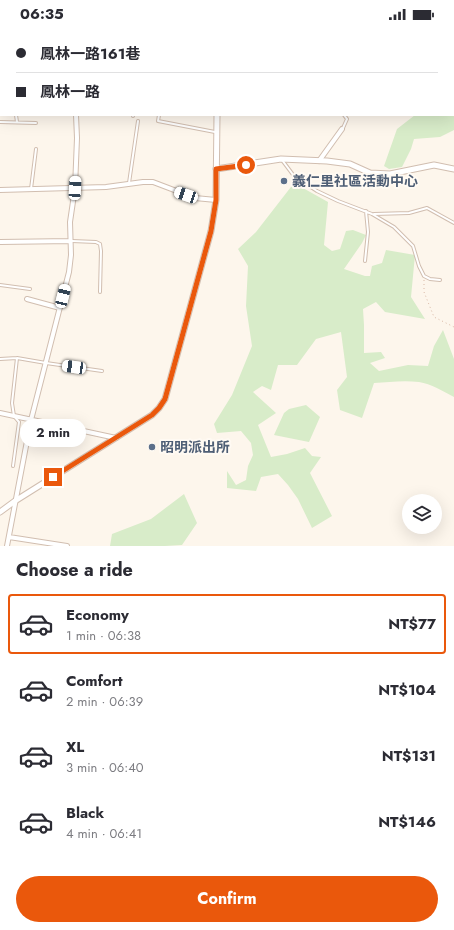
<!DOCTYPE html>
<meta charset="utf-8">
<style>
:root{--surface:#fff;--page:#f2f2f3;--text:#2b2b33;--muted:#7c7c81;--line:#e1e1e2;--accent:#ea580c}
body{margin:0;font-family:Jost,"Noto Sans TC",sans-serif;background:var(--page);color:var(--text);height:100vh;display:flex;flex-direction:column;font-size:15px;white-space:nowrap}
*{box-sizing:border-box;margin:0}
p{font-size:13px;color:var(--muted)}
.icon{flex:none;width:22px;height:22px;fill:none;stroke:currentColor;stroke-width:2;stroke-linecap:round;stroke-linejoin:round}
.map{position:relative;height:518px;overflow:hidden}
.details{display:flex;flex-direction:column;background:var(--surface);flex:1}
.details>*{flex:none}
.guide{position:absolute;left:0px;top:0px;width:454px;height:88px;box-shadow:0 4px 16px #0002;display:grid;align-content:center;height:88px;padding:0 16px;background:var(--surface)}
.buttons{position:absolute;left:402px;top:466px;display:grid;gap:8px}
.buttons a{display:grid;place-items:center;width:40px;height:40px;border-radius:50%;background:var(--surface);box-shadow:0 4px 16px #0002;font-size:20px}
.end{position:absolute;width:18px;height:18px;margin:-9px;border:5px solid #ea580c;background:#fff;box-shadow:0 0 0 2px #fff}
.from{border-radius:50%}
.bubble{position:absolute;height:28px;border-radius:14px;background:var(--surface);box-shadow:0 4px 16px #0002;font-size:13px;font-weight:700;line-height:28px;text-align:center}
.car{position:absolute;width:12px;height:24px;margin:-12px -6px;border-radius:5px;box-shadow:0 0 3px 1px #0007;background:linear-gradient(#fff 24%,#345 0 40%,#fff 0 76%,#345 0 86%,#fff 0)}
.guide b{display:flex;align-items:center;gap:14px;height:38px;font-size:15px}
.guide b+b{border-top:1px solid var(--line)}
.guide i{width:10px;height:10px;background:var(--text)}
ul{padding:0;list-style:none}
li{display:flex;align-items:center;gap:12px;height:60px;margin:0 8px 6px;padding:0 8px;border:2px solid transparent;border-radius:4px}
li div{flex:1}
li b{display:block;font-size:15px}
li em{font-style:normal;font-weight:700}
li.active{border-color:var(--accent)}
li>.icon{width:36px;height:36px;stroke-width:1.5}
h2{padding:0 16px;font-size:18px;line-height:48px}
.cta{display:flex;gap:8px;margin-top:auto;padding:8px 16px}
.cta a{flex:1;height:46px;border-radius:24px;background:var(--accent);color:#fff;font-size:16px;font-weight:700;line-height:46px;text-align:center}
.status{display:flex;justify-content:space-between;align-items:center;height:28px;padding:0 20px;background:var(--surface);direction:ltr}
.status svg{height:11px;fill:currentColor}
.map>svg:first-child{display:block}
.green{fill:#d8ecc9}
.lines{fill:none;stroke-linecap:round;stroke-linejoin:round}
.service-casing{stroke:#d1beb0;stroke-width:4}
.minor-casing{stroke:#d1beb0;stroke-width:6}
.tertiary-casing{stroke:#d1beb0;stroke-width:7}
.path{stroke:#d9b8a5;stroke-width:1;stroke-dasharray:1 3;stroke-linecap:butt}
.service{stroke:#fff;stroke-width:2}
.minor{stroke:#fff;stroke-width:4}
.tertiary{stroke:#fff;stroke-width:5}
.route{stroke:#ea580c;stroke-width:5}
.service-dot{fill:#5c6f8a;stroke:#fffaf3;stroke-width:1.5}
.labels{text-anchor:middle;stroke-width:4;stroke-linejoin:round;paint-order:stroke}
.service-label{font-size:14px;font-weight:bold;fill:#4e5e75;stroke:#fffaf3;text-anchor:start}
</style>
<div class="status"><b>06:35</b><svg viewBox="0 0 49 12"><path d="M0 12V9h3v3zM5 12V6h3v6zM10 12V3h3v9zM15 12V0h3v12zM26 1h20v11H26zM47 4h2v5h-2z"/></svg></div>
<div class="map">
<svg width="454" height="518" viewBox="0 0 454 518">
<rect width="100%" height="100%" fill="#fdf6ec"/>
<path class="green" d="M454,62V102L440,109L414,111L411,121L402,139L389,141L384,138L397,101L415,87H453V65Z
M294,155L328,174L324,217L332,223L340,221L346,203L353,202L366,207L362,215L344,241L365,248H370L372,238L382,235L386,222L415,227L411,269L425,291L385,284L376,274L363,281L364,297V325L381,324L385,330L370,335L379,343L408,337L428,338L434,318L443,302L454,331V369C443,363 431,356 419,354C404,352 389,354 374,355L362,390L340,382L337,362L347,349L341,304L316,311L297,337H278L271,362L262,358L253,364L276,385L258,397L271,429L287,426L305,420L312,428L321,429L310,445L332,488L312,500L298,471L288,457L278,446L261,449L256,463L227,460V443L236,457L246,452L248,438L253,427L251,415L241,403L217,405L214,396L232,367L252,318L246,278L248,238L238,221L256,204Z
M306,377L320,389L309,414L274,407L284,385L289,381Z
M184,466L197,495L182,517L165,518H110L112,506L151,491Z"/>
<g class="lines">
<g class="service-casing">
<path id="service" d="M179,0L180,1
M116,1V0
M0,13L1,28
M16,87L17,94
M159,87L158,93L215,104
M133,88V87
M0,94L36,95
M343,100L347,91L344,87
M282,132L294,148L317,163L338,173L372,186L394,199L413,218L419,238L424,248L430,251L440,252
M129,155L138,93
M31,161L36,121
M374,186L409,185L427,180L454,195
M72,213L96,214L100,216L101,223L100,264
M365,233L368,204L366,183
M0,257L30,261
M0,331L17,330L46,335L102,343
M13,438L19,394L14,388L12,375L17,330"/>
</g>
<g class="minor-casing">
<path id="minor" d="M74,1V0
M429,1V0
M0,29H1
M319,133L342,101
M0,162L106,159L143,154H153L195,170L216,172
M0,214L71,213
M27,271L60,280
M0,385L116,410
M9,509L67,518
M7,518L31,392L69,244L71,227L70,194L75,160L77,110L76,87"/>
</g>
<g class="tertiary-casing">
<path id="tertiary" d="M218,0V1
M216,141L281,131L327,133L350,136L370,145L390,146L434,137L454,141
M0,484L15,473L152,387L159,380L165,371L211,203L216,172L217,87"/>
</g>
<path class="path" d="M424,252V264L434,289L454,299"/>
<use href="#service" class="service"/>
<use href="#minor" class="minor"/>
<use href="#tertiary" class="tertiary"/>
</g>
<g class="lines">
<path class="route" d="M53,449L152,387L159,380L165,371L211,203L216,172V141L246,137"/>
</g>
<g class="service-dot">
<circle cx="284" cy="153" r="4"/>
<circle cx="152" cy="419" r="4"/>
</g>
<g class="labels">
<g class="service-label">
<text x="292" y="158">義仁里社區活動中心</text>
<text x="160" y="424">昭明派出所</text>
</g>
</g>
</svg>
<div class="buttons">
<a><svg class="icon" aria-label="layers" viewBox="0 0 24 24"><path d="M12 4l9 5-9 5-9-5zM3 14l9 5 9-5"/></svg></a>
</div>
<i class="end from" style="left:246px;top:137px"></i>
<i class="end" style="left:53px;top:449px"></i>
<div class="bubble" style="left:20px;top:391px;width:66px">2 min</div>
<i class="car" style="left:75px;top:160px;rotate:3deg"></i>
<i class="car" style="left:186px;top:167px;rotate:289deg"></i>
<i class="car" style="left:63px;top:268px;rotate:14deg"></i>
<i class="car" style="left:74px;top:339px;rotate:278deg"></i>
<div class="guide">
<b><i class="from"></i>鳳林一路161巷</b>
<b><i></i>鳳林一路</b>
</div>
</div>
<section class="details">
<h2>Choose a ride</h2>
<ul>
<li class="active"><svg class="icon" aria-label="car" viewBox="0 0 24 24"><path d="M5 17H2v-5l4-1 3-4h7l3 4 3 1v5h-3M9 17h6M6 11h13"/><circle cx="7" cy="17" r="2"/><circle cx="17" cy="17" r="2"/></svg><div><b>Economy</b><p>1 min · 06:38</p></div><em>NT$77</em></li>
<li><svg class="icon" aria-label="car" viewBox="0 0 24 24"><path d="M5 17H2v-5l4-1 3-4h7l3 4 3 1v5h-3M9 17h6M6 11h13"/><circle cx="7" cy="17" r="2"/><circle cx="17" cy="17" r="2"/></svg><div><b>Comfort</b><p>2 min · 06:39</p></div><em>NT$104</em></li>
<li><svg class="icon" aria-label="car" viewBox="0 0 24 24"><path d="M5 17H2v-5l4-1 3-4h7l3 4 3 1v5h-3M9 17h6M6 11h13"/><circle cx="7" cy="17" r="2"/><circle cx="17" cy="17" r="2"/></svg><div><b>XL</b><p>3 min · 06:40</p></div><em>NT$131</em></li>
<li><svg class="icon" aria-label="car" viewBox="0 0 24 24"><path d="M5 17H2v-5l4-1 3-4h7l3 4 3 1v5h-3M9 17h6M6 11h13"/><circle cx="7" cy="17" r="2"/><circle cx="17" cy="17" r="2"/></svg><div><b>Black</b><p>4 min · 06:41</p></div><em>NT$146</em></li>
</ul>
<div class="cta"><a>Confirm</a></div>
</section>
